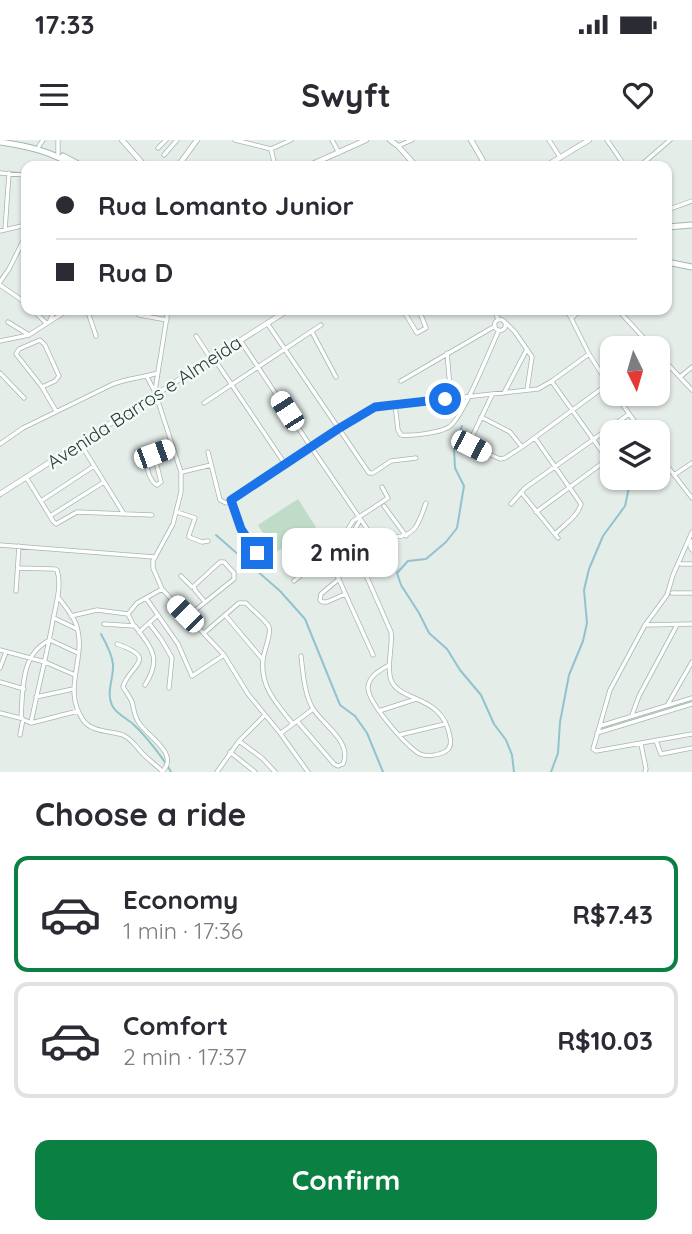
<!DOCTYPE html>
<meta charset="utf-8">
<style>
:root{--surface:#fff;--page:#f2f2f3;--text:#2b2b33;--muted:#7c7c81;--line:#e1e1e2;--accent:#0b8043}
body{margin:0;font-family:Quicksand,sans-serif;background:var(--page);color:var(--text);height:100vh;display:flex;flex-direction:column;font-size:26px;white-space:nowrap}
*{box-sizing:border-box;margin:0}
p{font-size:23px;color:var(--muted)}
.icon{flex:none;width:38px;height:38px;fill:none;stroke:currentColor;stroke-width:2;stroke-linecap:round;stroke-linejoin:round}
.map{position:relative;height:632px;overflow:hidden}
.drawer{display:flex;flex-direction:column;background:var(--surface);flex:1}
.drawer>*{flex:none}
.top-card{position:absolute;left:21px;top:21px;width:651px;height:154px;border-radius:14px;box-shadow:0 2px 5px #0004;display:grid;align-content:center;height:154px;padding:0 35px;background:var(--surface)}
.needle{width:46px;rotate:175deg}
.controls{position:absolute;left:600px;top:196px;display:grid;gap:14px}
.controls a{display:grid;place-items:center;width:70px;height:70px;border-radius:14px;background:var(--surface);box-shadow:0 2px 5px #0004;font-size:35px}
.end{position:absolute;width:32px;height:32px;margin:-16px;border:9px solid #1a73e8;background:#fff;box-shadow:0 0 0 4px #fff}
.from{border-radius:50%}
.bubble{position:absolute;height:49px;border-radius:14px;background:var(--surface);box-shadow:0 2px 5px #0004;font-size:23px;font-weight:800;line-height:49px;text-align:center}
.car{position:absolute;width:21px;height:42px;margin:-21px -10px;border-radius:9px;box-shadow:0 0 5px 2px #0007;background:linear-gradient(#fff 24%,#345 0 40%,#fff 0 76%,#345 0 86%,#fff 0)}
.top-card b{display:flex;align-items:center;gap:24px;height:66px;font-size:26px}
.top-card b+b{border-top:2px solid var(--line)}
.top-card i{width:18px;height:18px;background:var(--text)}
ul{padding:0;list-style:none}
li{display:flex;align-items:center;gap:21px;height:116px;margin:0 14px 10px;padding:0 21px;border:4px solid var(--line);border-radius:14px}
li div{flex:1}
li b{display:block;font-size:26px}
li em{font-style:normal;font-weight:800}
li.on{border-color:var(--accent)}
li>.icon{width:63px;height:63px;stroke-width:1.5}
h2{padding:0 35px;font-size:32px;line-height:84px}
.cta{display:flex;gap:14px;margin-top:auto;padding:14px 35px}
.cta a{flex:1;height:80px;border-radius:14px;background:var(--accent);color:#fff;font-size:28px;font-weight:800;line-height:80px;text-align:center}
.status{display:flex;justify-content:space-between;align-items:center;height:49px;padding:0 35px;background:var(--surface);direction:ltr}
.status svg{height:19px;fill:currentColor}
header{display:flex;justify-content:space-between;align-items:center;height:91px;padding:0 35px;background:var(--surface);font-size:32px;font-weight:800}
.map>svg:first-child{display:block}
.green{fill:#bfdcc8}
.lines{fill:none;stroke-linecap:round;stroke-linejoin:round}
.stream{stroke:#91c3ce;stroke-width:2}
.minor-casing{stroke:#a8b5b0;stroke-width:5}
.tertiary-casing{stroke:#a8b5b0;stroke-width:6}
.secondary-casing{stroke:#a4b8b1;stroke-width:7}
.minor{stroke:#fff;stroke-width:3.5}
.tertiary{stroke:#fff;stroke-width:4.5}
.secondary{stroke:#fff;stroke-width:5}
.route{stroke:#1a73e8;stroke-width:9}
.labels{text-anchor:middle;stroke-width:5;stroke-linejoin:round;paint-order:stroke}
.street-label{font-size:19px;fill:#253e38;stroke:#f5faf7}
</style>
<div class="status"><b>17:33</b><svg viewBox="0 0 49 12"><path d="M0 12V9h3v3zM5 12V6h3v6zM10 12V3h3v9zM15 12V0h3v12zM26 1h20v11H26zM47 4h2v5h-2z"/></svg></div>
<header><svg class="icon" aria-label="menu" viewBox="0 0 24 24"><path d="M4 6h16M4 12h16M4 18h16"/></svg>Swyft<svg class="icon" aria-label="heart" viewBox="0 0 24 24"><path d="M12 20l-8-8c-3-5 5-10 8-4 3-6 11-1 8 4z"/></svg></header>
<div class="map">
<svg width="692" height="632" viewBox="0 0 692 632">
<rect width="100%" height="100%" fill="#e5ede9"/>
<path class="green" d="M298,359L316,387L275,413L258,385Z
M692,558V563L598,592L600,586Z"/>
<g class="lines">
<path class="stream" d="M462,286L454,309L455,328L464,346L457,388L446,402L426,419L408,421L397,433L401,445L419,473L429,493L447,509L460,530L481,555L494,584L506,600L512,615L514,632
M216,395L280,451L305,479L340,565L355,576L367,593L383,632
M101,494C106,503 112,514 113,524C114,539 105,553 113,567C118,575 128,579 134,585C145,595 164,619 171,632
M551,632L558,613L560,582L569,535L583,501L587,483L584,450L589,429L603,396L625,366L631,338"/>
<g class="minor-casing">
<path id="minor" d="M58,0V14
M235,0L271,9
M332,0L339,13
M549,0L560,17
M607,0L625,26
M39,6L43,0
M398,6L412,0
M158,8L166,0
M271,9L291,0
M271,9L275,26
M164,15L177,0
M640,26L670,0
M0,33L26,35
M667,70L692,61
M5,90L9,33
M0,91L26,85
M0,142L9,129L26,95
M0,145L26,163
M33,170L46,183
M92,170L89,175L96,196
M403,170L417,193L426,188L419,170
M495,170L498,180
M567,170L589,214L612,250
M618,170L653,208
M139,175L167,180
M572,178L580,170
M494.5 185a5.5 5.5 0 1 1 11 0a5.5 5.5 0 1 1-11 0Z
M50,180L55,170
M8,182L29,195
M267,183L369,333H373L391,321L416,318
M506,183L515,192L532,217L527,250
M312,192L336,237
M196,196L211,219
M240,200L311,307L372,396C379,398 387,397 395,397C417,396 419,381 426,363
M0,201L29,195L68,170
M447,213L451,259
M658,214L692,250
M213,217L285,324
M0,233L24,258
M147,237L155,252L181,332V352L173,384L153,421V428L162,449L224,515L248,554L280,593L308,632
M680,237L692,227
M401,241L495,186
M552,242L608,320
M42,247L55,241L59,236L45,205L40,200L19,209L16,214L42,247L56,271
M155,251L168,170
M504,253L527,209
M615,254L642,292
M492,255L470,301V305L500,319L505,318L522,307L608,244
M204,263L321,185
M395,264L398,290L401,295C413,296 439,293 449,287C463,278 490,209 499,190
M481,277L510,292L522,307
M535,298L581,364C578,376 564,385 555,394
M80,303L124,374
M0,304L23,288L111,245C126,238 142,238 158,233
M208,312L220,360L226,363L338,289L375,267L538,249L552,241L589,214
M154,314L161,342L157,345C149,341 146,326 146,318C154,313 164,310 173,307
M658,314L692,358
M182,332L211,325
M674,335L692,323
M26,337L53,381L56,384L77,372L152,375
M521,352L558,398
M231,360C240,386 247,405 269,422
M41,361L94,326
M511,364L525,348L629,274
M384,366L406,396
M177,372L195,378L189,395V397L202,402L208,401
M536,372L612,316
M50,376L104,342
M360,380L352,395V403L391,492C393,508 386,526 391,540C400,563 443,554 450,597C451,602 451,608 446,611C440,615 427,617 420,614C407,607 367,562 368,547C369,536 380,530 389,525
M692,392L673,435L667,455L645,485L610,550L593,609L596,611L692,594
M692,401L690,406L692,410
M0,405L154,417
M327,413L373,515
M681,424H692
M18,428L54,429L57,430C62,445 56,464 53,480C47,514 38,548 31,583
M181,436L192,447
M339,439L321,454L320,460L322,462H327L345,454
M294,441L339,403L353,381L388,358L382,347
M16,451L19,406
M672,453H692
M58,457C64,465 72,474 76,484C88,518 61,547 83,580C91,592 111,591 123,595C132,599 136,607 143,614C149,620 157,626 163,632
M146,458L178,504L192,536L224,515
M128,474L137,463L162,449
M71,476L97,470L128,474L134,486
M188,476L234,439V433L224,422H220L194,446L195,450L205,462
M226,476L263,520
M54,478L77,489
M149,483L161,499L172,518L169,548
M104,484L135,486C152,509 162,518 145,545
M645,485L692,484
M139,492L158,475
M204,493L239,463H246C251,469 266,480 269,487C272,494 263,512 263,520C260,547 277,564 293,584
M117,504C160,519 129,525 123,547C126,552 130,557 132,562C134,569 134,576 139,583C148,597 179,613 163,631
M0,510L45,522L75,535
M0,528L6,512
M0,542L24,549
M36,557L73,549
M668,564L692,522
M379,571L416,559
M0,573L20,578L31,583
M632,575L639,556L677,485
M21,578C23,550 20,514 50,500L78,513
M297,581L334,624L338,626L343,624C353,601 321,584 312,567C304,552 303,532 301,516
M31,583L78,571
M600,586L692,558
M281,593L313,569
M597,593L692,564
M20,595L23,579
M399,595L445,584
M239,601L262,618L275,632
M656,601L661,614L692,608
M641,604L646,629L645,632
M230,612L255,632
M217,632L239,601L264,576"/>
</g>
<g class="tertiary-casing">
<path id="tertiary" d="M122,0L145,26
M390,0L398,6L416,26
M471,0L486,26
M178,26L197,0
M308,26L366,0
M546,26L589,0
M0,354L288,170"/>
</g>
<g class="secondary-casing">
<path id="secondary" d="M0,2C27,6 51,11 74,26
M63,16L82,26
M667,87L692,85
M667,122L692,127"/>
</g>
<use href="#minor" class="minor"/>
<use href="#tertiary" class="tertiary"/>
<use href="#secondary" class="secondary"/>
</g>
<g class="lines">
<path class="route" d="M257,413L241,389L231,360L338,289L375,267L445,259"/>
</g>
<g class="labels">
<g class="street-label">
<text transform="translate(144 262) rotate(-33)" y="7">Avenida Barros e Almeida</text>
</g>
</g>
</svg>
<div class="controls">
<a><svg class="needle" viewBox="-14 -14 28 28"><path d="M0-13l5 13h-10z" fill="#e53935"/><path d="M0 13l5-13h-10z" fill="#7c7c81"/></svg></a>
<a><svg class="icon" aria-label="layers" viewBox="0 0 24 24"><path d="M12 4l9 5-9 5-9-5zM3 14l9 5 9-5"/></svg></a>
</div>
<i class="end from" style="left:445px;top:259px"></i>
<i class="end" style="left:257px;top:413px"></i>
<div class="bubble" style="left:282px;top:388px;width:116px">2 min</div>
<i class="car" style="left:287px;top:271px;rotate:327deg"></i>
<i class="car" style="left:471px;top:306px;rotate:117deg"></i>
<i class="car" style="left:154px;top:314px;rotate:70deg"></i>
<i class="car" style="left:185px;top:474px;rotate:315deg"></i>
<div class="top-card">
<b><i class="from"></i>Rua Lomanto Junior</b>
<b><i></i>Rua D</b>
</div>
</div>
<section class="drawer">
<h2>Choose a ride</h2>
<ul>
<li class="on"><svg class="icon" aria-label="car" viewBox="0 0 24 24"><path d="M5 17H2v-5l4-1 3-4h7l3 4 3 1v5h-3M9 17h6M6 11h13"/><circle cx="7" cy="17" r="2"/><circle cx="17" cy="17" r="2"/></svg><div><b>Economy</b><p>1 min · 17:36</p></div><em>R$7.43</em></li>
<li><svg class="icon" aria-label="car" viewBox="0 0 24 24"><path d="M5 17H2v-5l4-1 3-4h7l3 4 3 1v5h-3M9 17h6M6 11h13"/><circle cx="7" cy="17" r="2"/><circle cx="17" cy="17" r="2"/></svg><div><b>Comfort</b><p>2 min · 17:37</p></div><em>R$10.03</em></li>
</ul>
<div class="cta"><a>Confirm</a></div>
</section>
